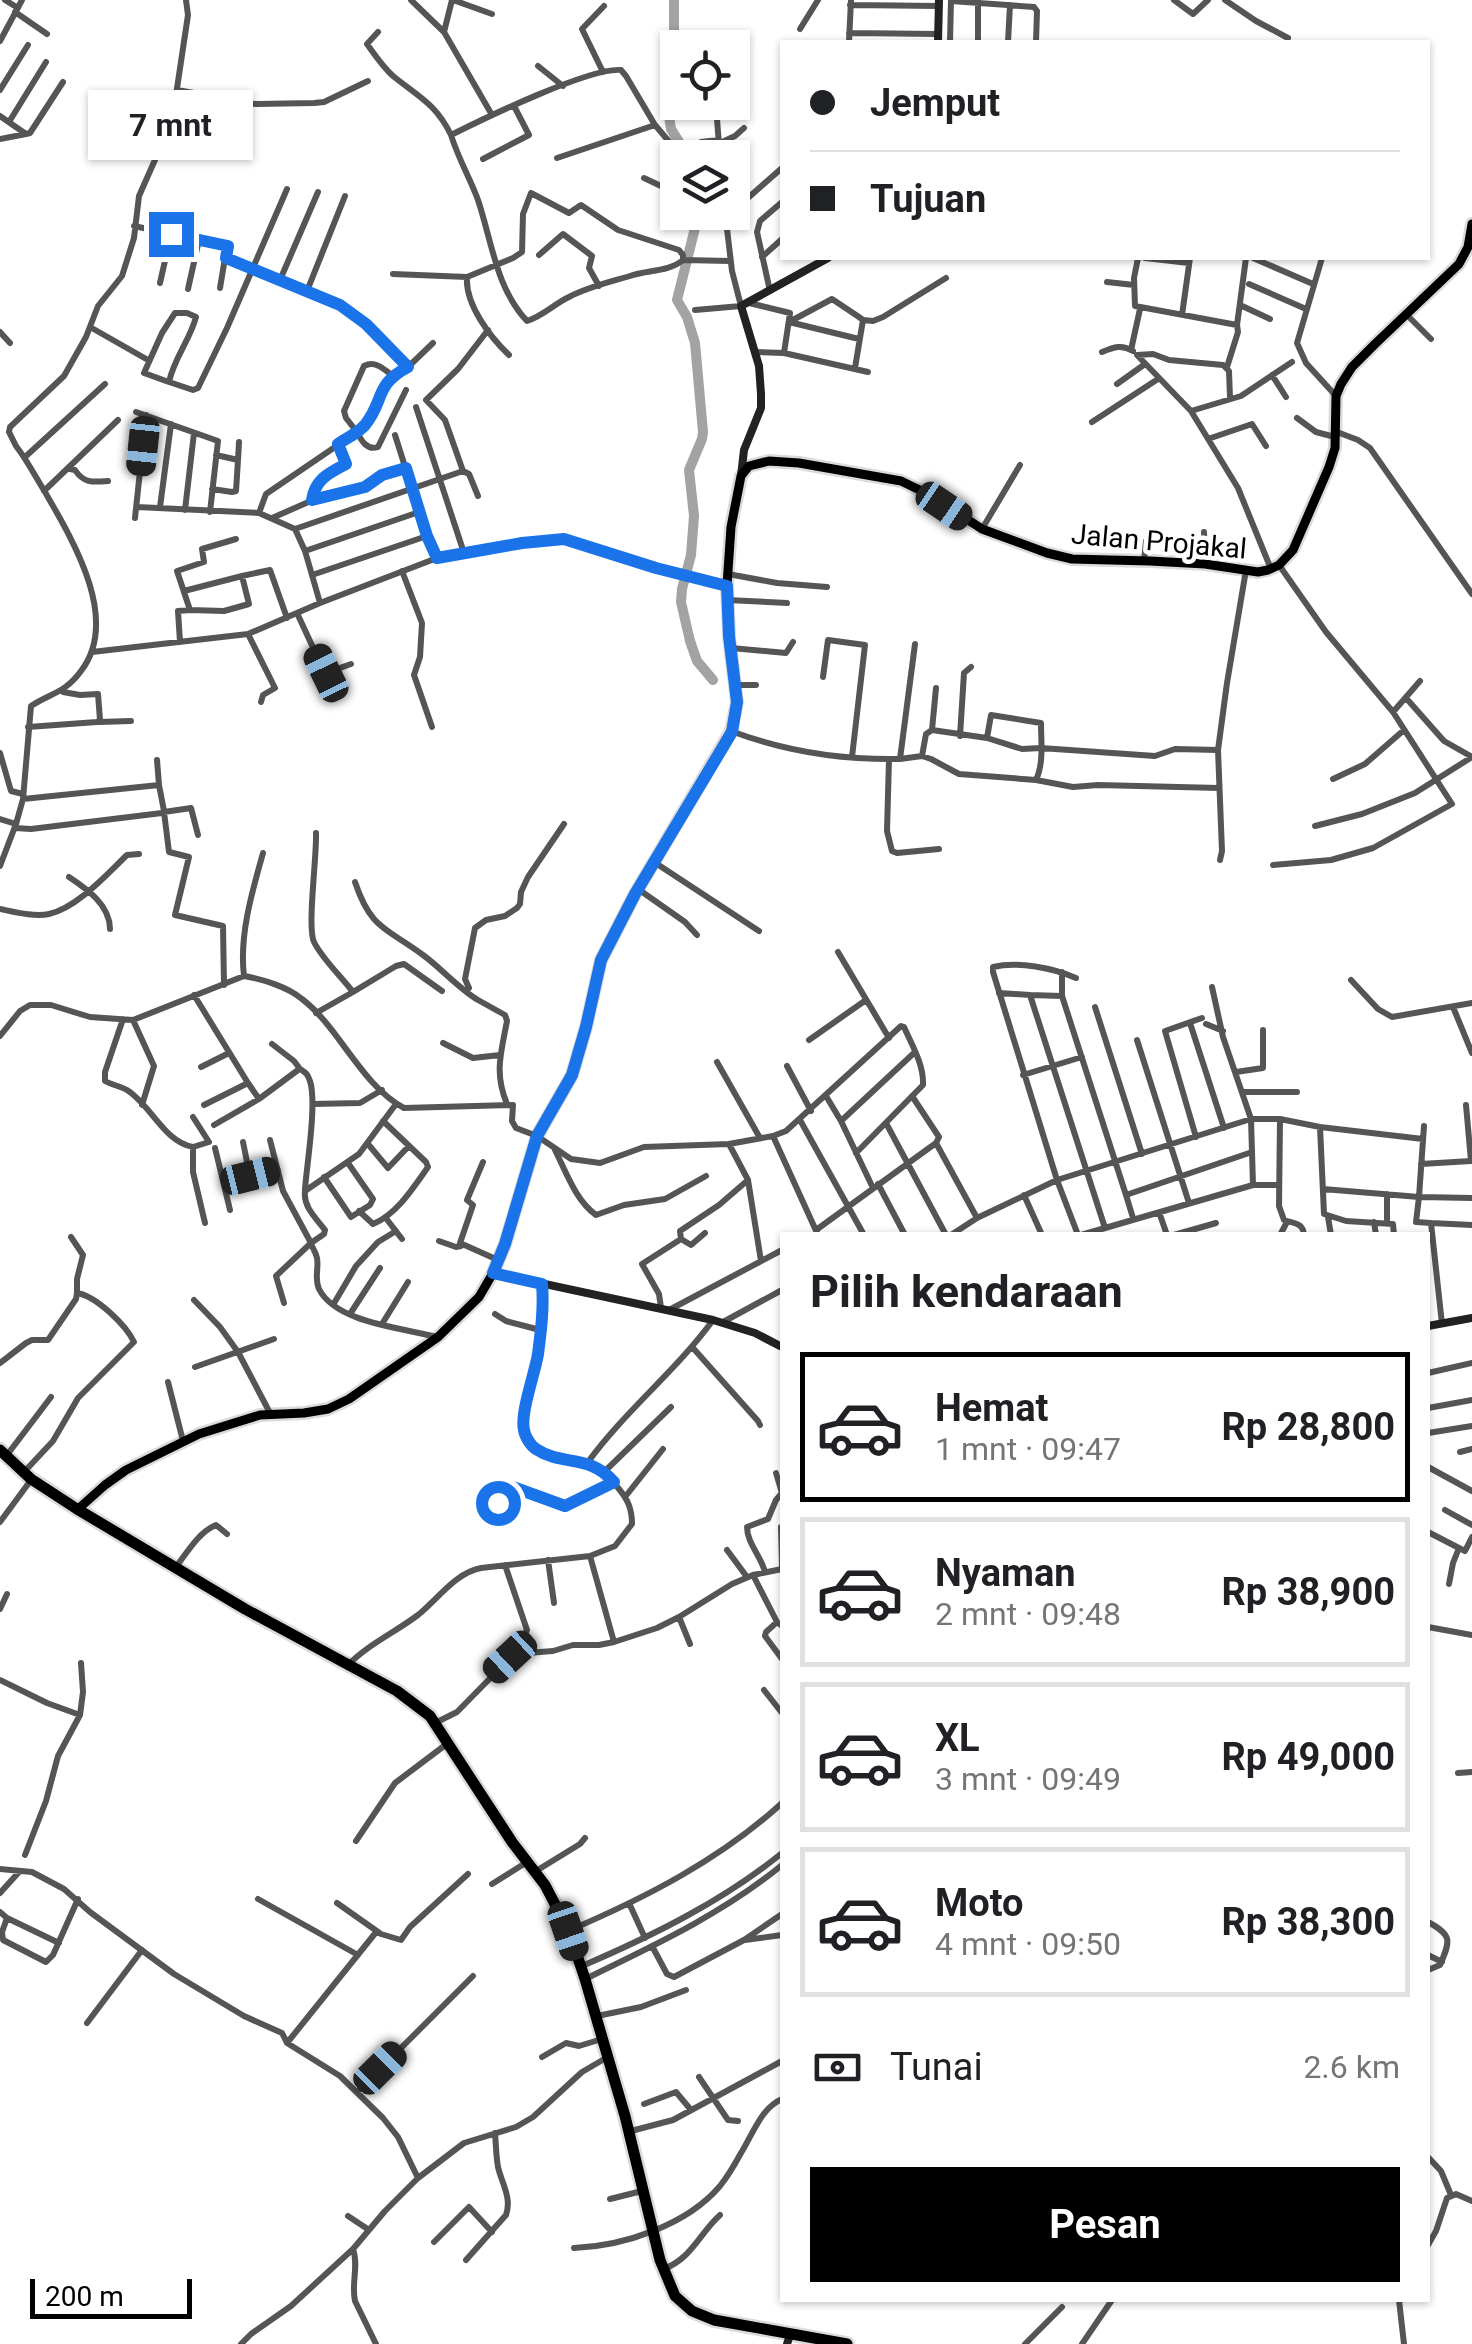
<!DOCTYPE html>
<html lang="id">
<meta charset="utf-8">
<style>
:root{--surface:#fff;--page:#f2f2f2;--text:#202124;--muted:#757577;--line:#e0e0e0;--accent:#000}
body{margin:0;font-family:Roboto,sans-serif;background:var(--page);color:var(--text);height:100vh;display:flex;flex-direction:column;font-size:38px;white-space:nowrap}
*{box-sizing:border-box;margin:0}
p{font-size:32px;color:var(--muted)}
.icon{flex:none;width:55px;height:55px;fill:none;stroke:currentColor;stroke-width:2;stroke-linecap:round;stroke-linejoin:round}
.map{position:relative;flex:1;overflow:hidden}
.sheet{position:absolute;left:780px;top:1232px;width:650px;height:1070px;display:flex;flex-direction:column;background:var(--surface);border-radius:0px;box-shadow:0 2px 8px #0004}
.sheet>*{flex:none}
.guide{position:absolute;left:780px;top:40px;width:650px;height:220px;border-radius:0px;box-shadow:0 2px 8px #0004;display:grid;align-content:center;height:220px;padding:0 30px;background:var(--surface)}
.buttons{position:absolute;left:660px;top:30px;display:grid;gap:20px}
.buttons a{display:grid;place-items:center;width:90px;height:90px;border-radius:0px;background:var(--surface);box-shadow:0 2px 8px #0004;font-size:50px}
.scale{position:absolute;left:30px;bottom:25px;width:162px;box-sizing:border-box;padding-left:10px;border:5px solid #000;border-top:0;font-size:28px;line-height:35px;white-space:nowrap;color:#000;-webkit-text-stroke:8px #fff;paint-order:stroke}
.end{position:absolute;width:45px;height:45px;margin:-22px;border:12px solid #1a73e8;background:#fff;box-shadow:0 0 0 5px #fff}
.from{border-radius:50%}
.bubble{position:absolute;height:70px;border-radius:0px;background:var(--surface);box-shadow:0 2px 8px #0004;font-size:32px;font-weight:700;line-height:70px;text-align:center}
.car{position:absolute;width:30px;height:60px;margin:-30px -15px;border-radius:12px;box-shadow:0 0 8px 2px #0007;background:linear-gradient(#222 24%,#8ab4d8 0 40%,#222 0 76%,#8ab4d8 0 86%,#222 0)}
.guide b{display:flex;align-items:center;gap:35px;height:95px;font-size:38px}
.guide b+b{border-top:2px solid var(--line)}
.guide i{width:25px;height:25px;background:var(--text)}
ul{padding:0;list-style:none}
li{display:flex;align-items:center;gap:30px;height:150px;margin:0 20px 15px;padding:0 10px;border:5px solid var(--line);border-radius:0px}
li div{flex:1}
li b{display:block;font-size:38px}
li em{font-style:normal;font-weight:700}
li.active{border-color:var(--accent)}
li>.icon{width:90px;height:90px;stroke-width:1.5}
h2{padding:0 30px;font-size:45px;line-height:120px}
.pay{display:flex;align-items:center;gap:25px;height:110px;padding:0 30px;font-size:38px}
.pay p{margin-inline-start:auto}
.button{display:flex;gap:20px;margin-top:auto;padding:20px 30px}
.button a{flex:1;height:115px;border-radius:0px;background:var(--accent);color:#fff;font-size:40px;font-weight:700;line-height:115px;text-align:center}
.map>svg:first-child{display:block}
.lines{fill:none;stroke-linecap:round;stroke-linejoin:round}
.river{stroke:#a3a3a3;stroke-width:10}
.primary-casing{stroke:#dbdbdb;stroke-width:14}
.highway-casing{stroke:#dbdbdb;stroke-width:16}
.street{stroke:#555;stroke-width:6}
.secondary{stroke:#222;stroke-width:8}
.primary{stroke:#000;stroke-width:9}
.highway{stroke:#000;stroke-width:11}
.route{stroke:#1a73e8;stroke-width:12}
.labels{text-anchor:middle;stroke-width:9;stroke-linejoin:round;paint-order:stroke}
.street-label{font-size:28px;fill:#000;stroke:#fff}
</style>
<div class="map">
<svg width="1472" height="2344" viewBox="0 0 1472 2344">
<rect width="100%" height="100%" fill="#fff"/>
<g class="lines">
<path class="river" d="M674,0V41L667,104L671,129L689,158
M699,212L677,300L687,317L695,343L703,432L702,439L689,470L694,516L691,555L682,589L681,602L690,641L697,661L713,680"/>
<g class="primary-casing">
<path id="primary" d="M77,1510L105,1485L126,1470L199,1434L260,1415L304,1413L328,1409L349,1399L438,1337L479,1297L493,1273L505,1244L537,1136L572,1075L586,1027L601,960L635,894L731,731L737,702L729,637L727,585L731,527L741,476L749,466L769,461L799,463L901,481L930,495L982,529L1047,553L1072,559L1150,561L1205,564L1258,572L1268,570L1279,565L1293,550L1329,467L1335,448L1336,396L1341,384L1352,367L1375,344L1459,264L1468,247L1472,224"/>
</g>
<g class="highway-casing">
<path id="highway" d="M0,1450L31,1479L77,1509L245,1609L397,1691L430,1716L512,1842L545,1885L569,1931L585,1979L625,2116L660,2260L675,2296L692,2311L714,2320L847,2344"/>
</g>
<path class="street" d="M5,0L18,8
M411,0L444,32L492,115
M453,0L492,14
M978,0V42
M1174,0L1193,14L1208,0
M1225,0L1256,21L1288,38
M951,1L1034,7L1037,11L1036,42
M850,5L939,6
M15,12L47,34
M800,29L818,0
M378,32L367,44C375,55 383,67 393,76C419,97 436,104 451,135
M444,32L452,0
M849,33L938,34
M0,41L22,0
M849,42L851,0
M950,42L951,0
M1008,42L1010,5
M538,66L563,86
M603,72L582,29L604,6
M0,90L28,45
M177,90L194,93L218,102L257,104L314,103L324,102L368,81
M711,102L717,119
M0,116L26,134L30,133L63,82
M9,122L46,62
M0,139L26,134
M701,142L718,140
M718,144L735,136L744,128
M557,158L655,125
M683,158L655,125L626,76L621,70C590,67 483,119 451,135C458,158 470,178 478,200C492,242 496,288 527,321C543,316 554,304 569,297C588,287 610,282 630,276C647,270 669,272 683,260
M720,158L717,119L744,90
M483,159L529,135L514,106
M644,178L678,194
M732,212L782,168
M134,226L227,246L220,288
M539,255L563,234L592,256L589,268L599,286
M762,257L782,239
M226,258L340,305L365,324L408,367C401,371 392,374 387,381C375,398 374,418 357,432C361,440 367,451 378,447L406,390
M1138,258L1134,278L1135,306L1237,325L1238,332L1227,367
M1145,258L1189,263
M1253,258L1313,284
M1322,258L1297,343L1306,363L1336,396
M393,274L467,277
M280,280L318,192
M1107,282L1134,285
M160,283L171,234
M1249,284L1306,309
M188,289L199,240
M307,291L345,196
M770,291L757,232L760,221L782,202
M749,303L790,313L784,353
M1240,305L1270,319
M695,310L741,306L732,271L725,212
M1406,314L1431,339
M1182,315L1190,258
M863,320L873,321L883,317L946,278
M789,322L832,299L859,317L863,320L855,368
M789,322L859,339
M1237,325L1246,258
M90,327L148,360
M0,332L10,343
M1131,350L1140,309
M755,352L784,353L868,372
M1102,352C1114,347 1122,344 1133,351
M509,355C490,337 465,304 467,277L513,258L522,252L523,214L531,193L569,213L581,205L618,230L679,250L683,255V260L730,261
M408,367L433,343
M1272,375L1286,397
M169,382C174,358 190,340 196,317L187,313H175L162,333L144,373L166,381L193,390L198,388L227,328L287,189
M1117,384L1145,364
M1230,398L1229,371L1223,365L1169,360L1153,354L1137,355L1191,411L1238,488L1271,569
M416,407L464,553
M1191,411L1241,396L1292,362
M136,412L218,441L210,512
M1297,418L1316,432L1335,437
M1092,422L1158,379
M1337,432L1358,440L1370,448L1472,594
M395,435L427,536L437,558
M1208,439L1252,424L1266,446
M25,457L105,384
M238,460L239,442
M70,469L75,470C84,484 94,482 108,481
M463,471L445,420L426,400L458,369L488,330
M212,489L232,492L236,491L238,460L216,455
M44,491L118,420
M313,500C314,479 329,473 346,463L338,445
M137,507L259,513L295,529L305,551L312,575L427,536
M160,507L171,424
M185,510L194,433
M259,513L266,494L357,432L346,418L344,411L364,366C375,360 384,369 393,376
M135,518L146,415
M272,518L313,500L365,487L383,475L405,468
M295,529L463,471L469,474L478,496
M982,529L1020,465
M1204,532L1205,564
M305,551L419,512
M1144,561L1146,541
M402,571L422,623L420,657L414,675L432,727
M728,574L777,583L827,587
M312,575L320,603
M184,591L242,576
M727,600L787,603
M190,610L224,611L249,604L242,576L270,570L287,618
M297,613L335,695
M248,634L275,688L263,695L261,702
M180,642L178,611L190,610L177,571L204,562L202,549L236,539
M731,648L786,653L793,642
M92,652L248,634L320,603L437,558L544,539L574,542L656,568L727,585
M326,673L351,664
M823,677L828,640L865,645L852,757
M736,685H756
M1406,698L1444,741L1472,757
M1393,712L1420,681
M99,722L131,721
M28,727L97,722L100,720L98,694L80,695L63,692
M932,730L936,688
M731,731C784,751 844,760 900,759L915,644
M960,736L964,673L971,667
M987,738L991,715L1041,723C1041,741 1044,763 1036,780L959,774L931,759L922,756L926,734L932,730L987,738L1022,749L1041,748L1155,756L1175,749L1218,750
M0,753L11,791L23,794
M889,759L887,831L892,851L897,853L939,849
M900,759L922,756
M1333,779L1365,764L1404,730
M1036,780L1073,787L1098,785L1219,788
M23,799L159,785L157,760
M0,819L16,824
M1315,826L1362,814L1415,793L1472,757
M15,828L31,829L162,813L164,811L159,785
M316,833C317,855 307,928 314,942C323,960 341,976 353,992L316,1013
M198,835L191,808L164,812L169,852L189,857L175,915L223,926L224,985
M1220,860L1222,851L1218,750L1227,683L1246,570
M654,862L759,931
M1273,865L1331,860L1373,848L1452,804L1393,712L1326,632L1279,565
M0,866L16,824L23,799L31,706C51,693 65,693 81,671C121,619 72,539 45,492C35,476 27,460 16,446L9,432L10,427L64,376L86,337L98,306L122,276L134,238L139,196L166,135L173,115L188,15L186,0
M69,877C87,889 110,905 110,929
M355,882C371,930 387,928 423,955C441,968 458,988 478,1000C487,1005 496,1010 505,1015L507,1021C501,1053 494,1073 507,1104
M638,889L685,922L697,935
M0,909C15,912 34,917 49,914C77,908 107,874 127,855L139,854
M838,952L889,1038
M1062,972V996
M244,976C239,936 252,892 263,853
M1076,978C1053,968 1018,961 993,967V972L1057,1180L1078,1235
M1351,980L1378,1009L1392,1017L1472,1003
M1212,987L1223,1037L1251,1119L1253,1185
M469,988L465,979L475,928L486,920L505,916L517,908L520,904L521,892L528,877L564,824
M353,992L396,966L404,964L442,991
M999,993L1030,995L1105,1228
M194,995L248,1083L259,1099L298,1070L300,1069C306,1073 307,1073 310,1081C317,1103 307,1163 305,1189
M1030,995L1062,996L1126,1195L1252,1152
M1095,1007L1142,1154
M1453,1007L1472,1053
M123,1019L105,1072V1081C112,1085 120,1086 127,1090C151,1105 164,1142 193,1147V1172L205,1223
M133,1020L154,1066L142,1105
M1190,1023L1224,1128
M1206,1024L1223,1031
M0,1036L20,1011L30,1005H51L90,1017L133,1020L244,976C262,979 288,987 302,999C339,1027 361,1085 404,1108L513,1105L512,1121L516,1128L537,1136L571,1159L600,1163L644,1147L729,1144L773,1136L786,1131L901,1026L904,1027C912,1045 924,1065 923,1085L856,1153
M809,1040L866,1000
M1137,1040L1189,1203
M443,1043L473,1058L500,1055
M272,1044L294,1061L300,1069
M717,1062L760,1138
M787,1066L811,1111
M201,1067L229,1053
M1236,1072L1263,1068V1030
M1023,1075L1082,1057
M1243,1092H1297
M826,1096L841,1121L873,1188
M912,1096L939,1137L936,1143
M313,1104L360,1103L382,1090
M396,1104L359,1154L305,1191C303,1207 316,1218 325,1230L324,1234L311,1243C312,1248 316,1252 317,1258C319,1269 314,1278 319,1289C336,1323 403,1328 437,1337
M204,1105L248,1083
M1466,1105L1471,1161
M193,1117L209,1142L193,1147
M1280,1119L1279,1206L1284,1220C1294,1224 1303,1222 1304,1235
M800,1120L864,1235
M841,1121L915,1052
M886,1123L946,1235
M214,1125L259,1099
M1320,1127L1324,1214L1346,1221L1393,1224L1394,1235
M773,1136L818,1235
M1196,1137L1165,1031L1202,1018
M270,1140L283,1191L311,1243L276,1276L284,1303
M243,1142L250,1177
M368,1144L388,1168L408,1147
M729,1144L748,1180L761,1261
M215,1148L224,1185L278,1170
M555,1150C566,1172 576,1201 596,1215L624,1205L665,1199L706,1176
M483,1162L467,1200L473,1205L460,1243L498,1260
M1421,1164L1471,1161
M324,1177L351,1217L370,1205L373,1199L348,1163
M878,1184L905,1235
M224,1185L230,1210
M1323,1189L1419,1197L1424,1126
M1024,1195L1042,1235
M1126,1195L1133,1218
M359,1211L373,1224C397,1214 413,1188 428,1167L426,1162L383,1121
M1159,1212L1167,1235
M385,1217L402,1239
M1328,1217L1331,1235
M1374,1222L1376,1235
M1387,1223V1194
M1431,1223L1472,1225
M816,1230L936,1143L977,1218
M951,1235L977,1218L1057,1180L1251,1119H1280L1320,1127L1423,1139
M1081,1235L1253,1185H1278
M1174,1235L1216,1223
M1280,1235L1287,1222
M71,1237L83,1255L77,1279V1293
M681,1239L691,1245L705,1233
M439,1241L456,1247L461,1246
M194,1300L220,1327L238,1352L270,1413
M333,1305L356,1266L378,1242L396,1231
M661,1308L659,1294L642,1264L681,1239L680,1231L719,1205L748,1180
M669,1310L782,1250
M350,1314L380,1268
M495,1314L506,1321L540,1330
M723,1322L782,1290
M382,1324L408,1282
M1442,1324L1431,1223L1416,1222L1419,1197L1472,1198
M693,1348L758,1421L760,1425
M0,1363L26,1343L32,1340H48L76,1299L77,1293C96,1296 126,1325 134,1342L78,1398L53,1441L24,1472
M195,1367L274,1339
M1428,1373L1472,1363
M168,1382L183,1441
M1428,1408L1472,1400
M1428,1433L1472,1426
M1460,1452L1472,1449
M7,1455L51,1397
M588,1462C625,1411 676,1371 713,1320
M1428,1467L1472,1491
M604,1472L671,1407
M776,1473L782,1493
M625,1497L663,1449
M1445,1510L1472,1525
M489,1517L505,1487L511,1486L565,1507L614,1482
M0,1522L31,1480
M781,1527L782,1567
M1428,1532L1459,1548
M727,1550L747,1577
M590,1556L614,1642
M548,1560L554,1603
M505,1565L527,1630L524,1638L526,1652
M176,1567C188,1551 199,1532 216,1525L227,1534
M765,1572C761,1556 747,1543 747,1527L768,1519L776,1500L782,1493
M753,1575L777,1622L782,1626
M1449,1584L1453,1563L1459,1548L1465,1551L1472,1537
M0,1609L7,1594
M679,1617L690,1644
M777,1622L766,1632L765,1636L782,1659
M1428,1627L1472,1635
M347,1666C367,1645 394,1633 418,1615C438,1599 455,1573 481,1568L590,1556L615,1546L632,1524C632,1509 628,1500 619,1489C610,1478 602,1469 589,1464C568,1454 531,1461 524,1431C520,1414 534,1373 538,1354C541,1331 544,1307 543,1284
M0,1680L47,1703L80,1715
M764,1690L782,1713
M435,1723L457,1712L514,1654L553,1651L573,1645H599L614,1642L657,1628L679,1617L732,1584L753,1575L782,1569
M1458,1773L1472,1772
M356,1841L395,1783L448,1743
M25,1855L46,1801L58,1756L80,1715L83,1692L81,1663
M0,1869L32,1872L64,1889L90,1912L174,1974L244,2016L282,2033L287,2043L340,2076L383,2118L398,2137L418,2178
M536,1871L580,1844L585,1838
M492,1884L527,1862
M0,1893L19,1872
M258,1899L358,1955
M337,1903L381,1934L401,1940L410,1927L468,1874
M629,1903L645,1938
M0,1912L7,1918L2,1932L3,1940L46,1962L53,1955L78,1899
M7,1918L59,1943
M1428,1922C1452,1935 1451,1940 1440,1965L1428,1970
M570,1930C645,1898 721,1859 782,1803
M745,1940L782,1935
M652,1946L667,1974L674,1977L744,1940L782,1914
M1428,1955L1442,1962
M582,1966C652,1936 723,1901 782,1853
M585,1979C653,1946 724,1913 782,1865
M597,2016L641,2007L686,1990
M87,2023L142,1950
M287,2043L377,1931
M542,2057L566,2043L579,2046L602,2039
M699,2077L728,2120L738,2121
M357,2092L473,1976
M644,2104L676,2092L691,2110
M631,2131L673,2120L782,2061
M1428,2157L1441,2171L1451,2195
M610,2199L642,2191
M348,2216L369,2230
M434,2242L469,2207L492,2232
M1428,2245L1436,2231L1447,2198L1456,2194L1472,2201
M574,2248C624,2246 687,2225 720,2186C728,2176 735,2164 741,2153C753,2134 761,2108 782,2099
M353,2249C359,2266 351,2283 355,2301L376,2344
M466,2260L506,2215C512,2198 502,2184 498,2167C496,2156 496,2144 495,2133
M664,2269C693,2257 699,2234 720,2215
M1399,2300L1404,2344
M241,2344L251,2334L291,2306L353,2249L385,2211L418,2178L464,2143L516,2127L533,2117L582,2072L606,2058
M1025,2344L1062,2307
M1082,2344L1112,2300"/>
<path class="secondary" d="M938,42L939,0
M741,476L744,450L761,408V394L759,366L741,306L828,258
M493,1273L713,1320L755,1333L782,1347
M1428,1326L1472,1318
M787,2344L790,2335"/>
<use href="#primary" class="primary"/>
<use href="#highway" class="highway"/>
</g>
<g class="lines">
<path class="route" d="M171,234L228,246L226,258L340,305L366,324L408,367C374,385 385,400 365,425C358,433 347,438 338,444L346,464C329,473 315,479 312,500L365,487L382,475L406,468L427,536L437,558L522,543L564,539L656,568L727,586L729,636L737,702L732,732L635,894L601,960L586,1027L572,1075L537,1136L505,1244L493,1273L542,1284C544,1307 541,1331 538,1354C535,1373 520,1413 524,1430C525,1437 531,1446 536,1449C563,1467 588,1453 614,1482L565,1506L510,1486L505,1488L498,1503"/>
</g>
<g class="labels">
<g class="street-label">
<text transform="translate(1159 541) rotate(5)" y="10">Jalan Projakal</text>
</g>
</g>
</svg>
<div class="buttons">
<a><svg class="icon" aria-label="locate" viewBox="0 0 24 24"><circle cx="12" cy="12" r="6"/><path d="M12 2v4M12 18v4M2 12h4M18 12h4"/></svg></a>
<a><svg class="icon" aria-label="layers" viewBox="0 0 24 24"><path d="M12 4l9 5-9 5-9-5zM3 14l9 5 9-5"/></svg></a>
</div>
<div class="scale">200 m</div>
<i class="end from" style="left:498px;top:1503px"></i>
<i class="end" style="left:171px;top:234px"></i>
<div class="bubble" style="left:88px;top:90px;width:165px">7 mnt</div>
<i class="car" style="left:143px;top:446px;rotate:186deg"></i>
<i class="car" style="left:944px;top:506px;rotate:124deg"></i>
<i class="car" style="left:326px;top:673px;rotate:334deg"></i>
<i class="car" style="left:250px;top:1176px;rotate:76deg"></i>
<i class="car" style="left:510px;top:1657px;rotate:227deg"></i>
<i class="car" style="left:568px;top:1931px;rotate:161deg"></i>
<i class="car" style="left:380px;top:2068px;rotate:45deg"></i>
<div class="guide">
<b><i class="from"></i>Jemput</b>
<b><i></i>Tujuan</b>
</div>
<section class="sheet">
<h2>Pilih kendaraan</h2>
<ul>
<li class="active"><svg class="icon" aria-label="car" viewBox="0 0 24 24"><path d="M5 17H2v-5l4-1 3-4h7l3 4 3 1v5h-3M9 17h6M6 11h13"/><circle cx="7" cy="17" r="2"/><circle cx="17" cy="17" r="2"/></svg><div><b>Hemat</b><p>1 mnt · 09:47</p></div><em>Rp 28,800</em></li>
<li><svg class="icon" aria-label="car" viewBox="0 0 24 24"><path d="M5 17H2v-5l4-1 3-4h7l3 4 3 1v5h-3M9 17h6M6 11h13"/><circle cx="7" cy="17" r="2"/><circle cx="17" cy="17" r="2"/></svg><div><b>Nyaman</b><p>2 mnt · 09:48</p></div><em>Rp 38,900</em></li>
<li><svg class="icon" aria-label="car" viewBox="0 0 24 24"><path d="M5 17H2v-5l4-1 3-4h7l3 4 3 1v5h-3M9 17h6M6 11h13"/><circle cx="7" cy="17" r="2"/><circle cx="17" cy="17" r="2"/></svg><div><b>XL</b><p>3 mnt · 09:49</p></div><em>Rp 49,000</em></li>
<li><svg class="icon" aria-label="car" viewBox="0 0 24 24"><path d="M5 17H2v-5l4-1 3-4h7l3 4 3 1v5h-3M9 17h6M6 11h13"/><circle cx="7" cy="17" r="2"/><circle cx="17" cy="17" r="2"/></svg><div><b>Moto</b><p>4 mnt · 09:50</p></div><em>Rp 38,300</em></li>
</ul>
<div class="pay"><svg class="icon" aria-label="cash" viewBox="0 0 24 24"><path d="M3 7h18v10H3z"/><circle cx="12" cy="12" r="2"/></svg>Tunai<p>2.6 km</p></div>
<div class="button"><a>Pesan</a></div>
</section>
</div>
